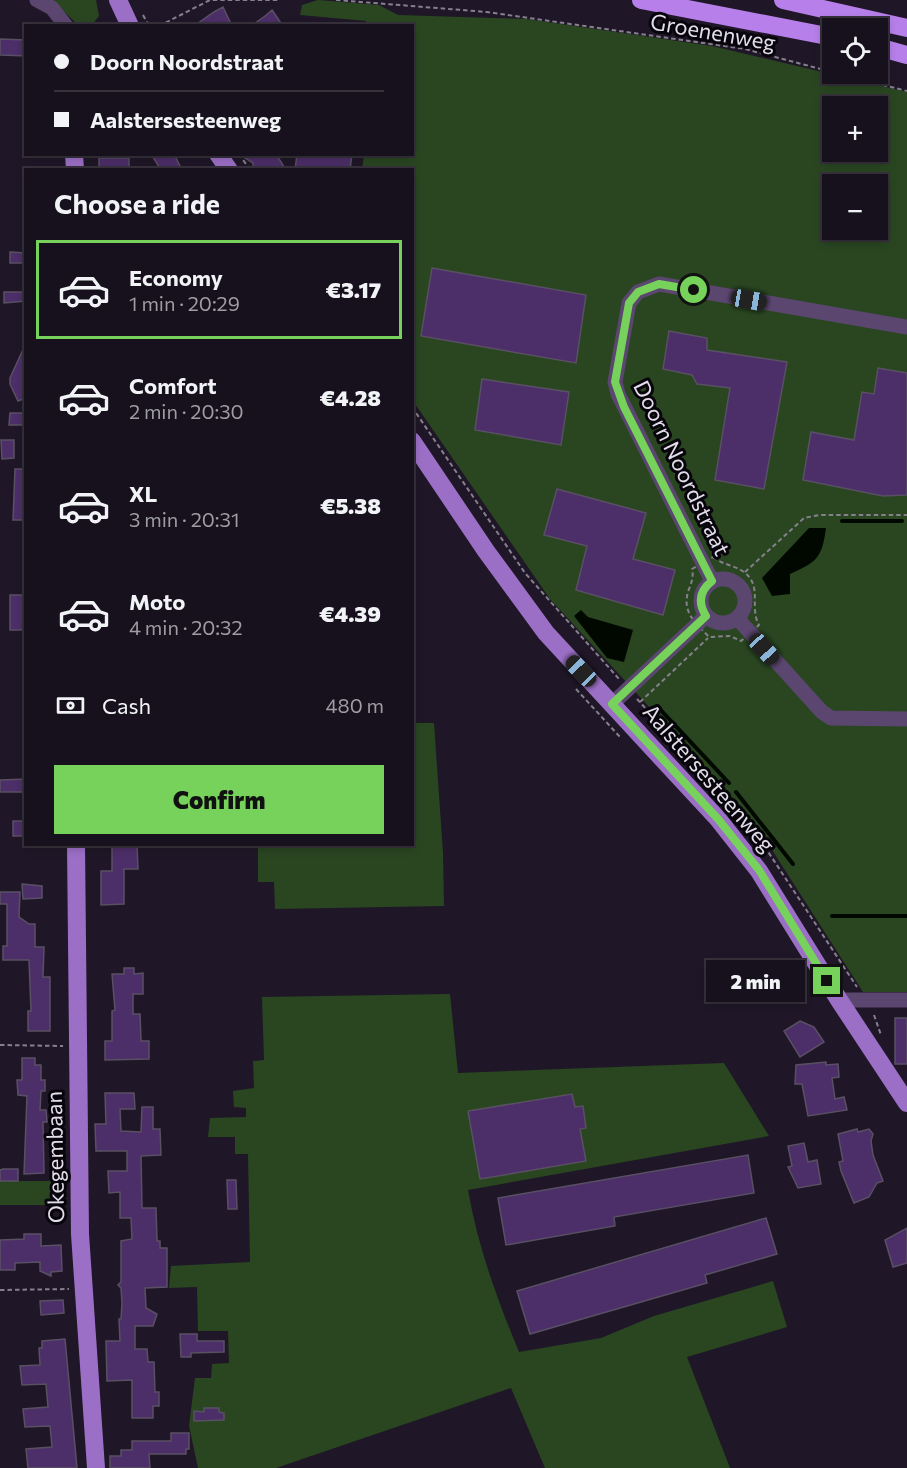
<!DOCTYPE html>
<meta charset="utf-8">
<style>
:root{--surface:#17111d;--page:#241f2a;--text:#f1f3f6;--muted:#9e9da4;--line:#36313b;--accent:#76d25a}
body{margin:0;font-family:Commissioner,sans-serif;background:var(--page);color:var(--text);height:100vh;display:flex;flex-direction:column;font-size:22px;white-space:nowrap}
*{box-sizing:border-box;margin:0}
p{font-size:20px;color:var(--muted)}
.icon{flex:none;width:33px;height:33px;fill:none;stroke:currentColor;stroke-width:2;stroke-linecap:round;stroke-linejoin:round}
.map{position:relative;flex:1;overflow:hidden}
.drawer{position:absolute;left:24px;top:168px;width:390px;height:678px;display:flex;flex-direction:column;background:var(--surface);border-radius:0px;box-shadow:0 3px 9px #0003,0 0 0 2px var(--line)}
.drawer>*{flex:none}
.hud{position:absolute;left:24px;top:24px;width:390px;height:132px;border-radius:0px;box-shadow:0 3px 9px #0003,0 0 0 2px var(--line);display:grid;align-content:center;height:132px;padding:0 30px;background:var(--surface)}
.tools{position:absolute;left:822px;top:18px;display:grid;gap:12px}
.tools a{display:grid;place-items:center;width:66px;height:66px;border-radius:0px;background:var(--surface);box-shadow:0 3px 9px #0003,0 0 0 2px var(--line);font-size:30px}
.end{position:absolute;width:27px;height:27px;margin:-14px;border:8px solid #76d25a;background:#111;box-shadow:0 0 0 3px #111}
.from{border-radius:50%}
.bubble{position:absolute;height:42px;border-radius:0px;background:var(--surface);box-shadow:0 3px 9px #0003,0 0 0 2px var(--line);font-size:20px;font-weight:800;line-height:42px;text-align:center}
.car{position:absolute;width:18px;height:36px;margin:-18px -9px;border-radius:8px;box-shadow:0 0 4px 2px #0007;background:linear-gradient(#222 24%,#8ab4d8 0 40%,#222 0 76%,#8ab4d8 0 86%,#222 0)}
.hud b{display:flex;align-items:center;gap:21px;height:57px;font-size:22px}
.hud b+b{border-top:2px solid var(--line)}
.hud i{width:15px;height:15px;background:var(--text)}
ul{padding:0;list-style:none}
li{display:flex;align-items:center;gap:18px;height:99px;margin:0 12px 9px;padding:0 18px;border:3px solid transparent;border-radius:0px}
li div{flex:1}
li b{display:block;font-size:22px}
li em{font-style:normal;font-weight:800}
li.on{border-color:var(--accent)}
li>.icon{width:54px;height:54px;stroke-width:1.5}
h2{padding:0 30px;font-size:27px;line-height:72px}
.pay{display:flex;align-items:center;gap:15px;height:66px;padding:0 30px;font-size:22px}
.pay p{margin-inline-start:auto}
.cta{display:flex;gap:12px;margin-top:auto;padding:12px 30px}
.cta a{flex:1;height:69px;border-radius:0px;background:var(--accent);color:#111;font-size:24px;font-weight:800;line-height:69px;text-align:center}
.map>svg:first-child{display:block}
.green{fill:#294621;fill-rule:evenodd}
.water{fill:#000800}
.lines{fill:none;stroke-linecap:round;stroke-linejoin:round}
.stream{stroke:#000800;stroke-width:4}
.building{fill:#4c2e68;stroke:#595064;stroke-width:1.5}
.path{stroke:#86808d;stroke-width:2;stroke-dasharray:4.5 3;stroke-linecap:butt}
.minor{stroke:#5b4670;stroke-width:15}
.major{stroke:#9c6fc6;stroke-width:18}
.highway{stroke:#b67fe9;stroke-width:18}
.route{stroke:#76d25a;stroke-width:8}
.labels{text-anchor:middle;stroke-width:6;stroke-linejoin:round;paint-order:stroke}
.street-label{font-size:22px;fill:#e2dde8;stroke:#07050b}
</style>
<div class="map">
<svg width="907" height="1468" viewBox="0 0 907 1468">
<rect width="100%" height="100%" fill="#1f1727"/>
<path class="green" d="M52,0H96L99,16L92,25H78Z
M318,0L379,5L398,15L527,19L712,46L907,92V992H863L765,839L741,807L550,599L413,401L412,170L362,169L364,155L412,154V26L366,25V21L300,15L302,5ZM832,106H878V152H832ZM832,184H878V230H832Z
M413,723H434L443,853L444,906L275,909L274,882H258V845L412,844Z
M450,994L458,1073L724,1063L769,1136L468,1190C478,1247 497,1299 519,1352L601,1338L654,1316L773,1281L787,1327L687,1357L730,1468H545L511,1388L276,1468H198L189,1426L195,1378H211L212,1364L229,1363L228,1331H198L197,1287L169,1288L171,1266L250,1262L248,1154H235V1137H208L210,1118L246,1117V1108L234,1107L233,1091L254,1088L253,1061L264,1060L262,997Z
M0,1181H65L66,1205H0Z"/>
<path class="water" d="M809,528H826C822,558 817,562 790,574V594L772,596L762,578Z
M581,610L588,617L633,630L624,662L607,658L574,616Z"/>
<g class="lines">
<path class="stream" d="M842,521H902
M657,706L729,783
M736,792L793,864
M832,916H907"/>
</g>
<path class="building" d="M223,7L232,26H194L214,12Z
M272,10L283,26H251L265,16Z
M0,39L26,40V56L0,55Z
M151,154H174L182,170H161Z
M239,154H276L286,170H253V163Z
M297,154H352L350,170H295Z
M99,158H129V170H99Z
M10,252L26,253V263H10Z
M432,268L586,295L576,363L421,336Z
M4,292H26V301L4,303Z
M669,331L707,338V350L787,362L764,489L715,480L730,388L697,384L692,375L663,369Z
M26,343V398L18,401L10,384V378Z
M878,368L907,373V495L883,496L803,480L811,432L854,440L862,392L874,394Z
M482,379L569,392L561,445L475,430Z
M10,413H26V425H9Z
M1,440H14V458L2,459Z
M15,469H26V520H13Z
M557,489L646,513L633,559L675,570L663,615L576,590L587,546L544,535Z
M10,595H26V630H10Z
M26,779V792H0V780Z
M13,821H26V836H13Z
M112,844H137L138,869H124V904L101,905V871H112Z
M22,884L42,886V898L23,899Z
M0,892H20L19,917L29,924H35V947H44L43,977H50V1031H28V1011H31L29,960H3V946H7V904H0Z
M124,968H134V974L143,973V994H133V1014H140L141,1041H149V1059L105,1060V1041H112V1011L115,1010L112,974H124Z
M895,1018H907V1064H895Z
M800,1021L814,1027L824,1042L800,1057L784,1031Z
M22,1058H35V1065H41V1080H45V1091H41L40,1110H46L47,1122H43L44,1173L24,1174L27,1096L18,1095L17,1080H22Z
M826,1062V1065L838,1064L839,1077L832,1078L835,1099L844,1097L847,1110L808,1116L802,1084H795L796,1065Z
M105,1093H134L135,1109H120L121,1131L141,1132L142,1107H153V1129H160L161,1155L141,1156L142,1208H156L157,1241H160V1248H167V1287L145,1288L146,1308L157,1314L153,1326H135V1349H147L148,1362H154L155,1392H159V1406H153V1418H132V1380L107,1381L106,1341H120L119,1319H121L122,1303L121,1288L118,1285L121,1282V1241L132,1239L131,1218H120V1192L109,1193L108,1171H127V1151H96L95,1124H106Z
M572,1094L575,1107L583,1106L586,1128L580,1129L586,1161L480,1179L468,1111Z
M857,1129L858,1132L869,1129L873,1134L871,1141L873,1155L883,1181L877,1183L869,1197L854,1203L841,1171L839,1162L843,1161L838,1134Z
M804,1143L808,1162L817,1160L821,1184L798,1188L788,1167L792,1166L788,1146Z
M748,1155L754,1193L614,1217L615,1226L506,1245L498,1198Z
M3,1169H18V1181H0V1170Z
M227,1180H236L237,1209H228Z
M766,1218L777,1254L705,1275L707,1283L530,1334L517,1291Z
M907,1228V1263L893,1267L885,1240Z
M24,1234H41V1246L61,1245L62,1271L51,1272V1276L40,1271V1262L15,1263V1270H0V1240L24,1239Z
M63,1300L64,1313L41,1315L40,1301Z
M180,1334H197V1341H224V1352L191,1353V1357H181Z
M65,1339L77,1468H28L26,1449L52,1447L51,1436L50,1426L25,1427L23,1409L48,1407L47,1396L46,1384L22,1385L20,1366L40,1365L39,1348H42V1341Z
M204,1408H219V1412L224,1413V1420L194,1421V1411L204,1412Z
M171,1433H189V1449H186V1454H149L150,1468H110V1456H121V1450H132V1441H171Z"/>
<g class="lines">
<path class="path" d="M336,0L487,12L745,49L832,72
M143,15L149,26
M159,26L210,0H279
M839,74L907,91
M239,154L250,170
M412,407L525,573L619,679
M713,557C723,565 734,565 744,572C763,586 749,608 759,625L741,641L730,636L709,637C696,623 682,613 688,592C691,583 694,578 692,569Z
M745,572L804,518L819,515H907
M576,689L620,737
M637,699L711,780L761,841L857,987
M640,702L708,638
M874,1015L881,1035
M0,1045L63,1046
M0,1290L69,1289"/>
<path class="minor" d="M37,0L52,8L66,26
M701 601a22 22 0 1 1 44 0a22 22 0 1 1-44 0Z
M712,581L618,394L615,382L629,303L638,292L659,284L907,327
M737,618L822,712L831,718L907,719
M612,704L706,616
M839,1000H907"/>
<path class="major" d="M118,0L130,26
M74,154L75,170
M218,154L229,170
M412,441L486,551L546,633L718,819L759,871L839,1000L907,1103
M76,844L80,1234L96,1468"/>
<path class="highway" d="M641,0L832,37
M783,0L907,28
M878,47L907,55"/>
</g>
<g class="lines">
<path class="route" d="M694,290L659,284L638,292L629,303L615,382L624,407L712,581C699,591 698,603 706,616L612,704L718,819L759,870L827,981"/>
</g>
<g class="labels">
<g class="street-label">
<text transform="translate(713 32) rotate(10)" y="8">Groenenweg</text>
<text transform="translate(682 468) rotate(64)" y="8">Doorn Noordstraat</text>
<text transform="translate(709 778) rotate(49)" y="8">Aalstersesteenweg</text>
<text transform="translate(55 1157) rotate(-91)" y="8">Okegembaan</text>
</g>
</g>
</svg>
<div class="tools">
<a><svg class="icon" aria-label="locate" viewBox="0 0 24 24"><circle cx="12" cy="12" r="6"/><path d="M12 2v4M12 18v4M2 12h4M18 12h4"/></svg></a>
<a>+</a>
<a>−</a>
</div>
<i class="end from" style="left:694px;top:290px"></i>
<i class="end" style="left:827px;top:981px"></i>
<div class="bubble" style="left:706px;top:960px;width:99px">2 min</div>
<i class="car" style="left:749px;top:300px;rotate:100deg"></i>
<i class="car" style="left:764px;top:649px;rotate:138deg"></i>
<i class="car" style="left:581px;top:671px;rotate:316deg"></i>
<div class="hud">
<b><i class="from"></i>Doorn Noordstraat</b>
<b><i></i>Aalstersesteenweg</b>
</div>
<section class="drawer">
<h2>Choose a ride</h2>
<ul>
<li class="on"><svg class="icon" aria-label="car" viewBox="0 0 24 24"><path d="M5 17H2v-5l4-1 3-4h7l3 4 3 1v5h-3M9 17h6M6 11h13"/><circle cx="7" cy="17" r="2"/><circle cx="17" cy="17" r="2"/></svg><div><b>Economy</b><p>1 min · 20:29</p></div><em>€3.17</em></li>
<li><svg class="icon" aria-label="car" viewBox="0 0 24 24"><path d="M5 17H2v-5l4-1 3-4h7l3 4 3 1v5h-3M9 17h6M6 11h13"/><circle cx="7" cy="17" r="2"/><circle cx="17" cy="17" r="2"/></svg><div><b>Comfort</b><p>2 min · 20:30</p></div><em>€4.28</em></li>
<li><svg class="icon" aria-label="car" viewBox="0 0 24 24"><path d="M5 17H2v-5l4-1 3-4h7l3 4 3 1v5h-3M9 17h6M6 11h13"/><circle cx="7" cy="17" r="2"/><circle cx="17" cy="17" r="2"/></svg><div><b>XL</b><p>3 min · 20:31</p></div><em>€5.38</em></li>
<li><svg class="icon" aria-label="car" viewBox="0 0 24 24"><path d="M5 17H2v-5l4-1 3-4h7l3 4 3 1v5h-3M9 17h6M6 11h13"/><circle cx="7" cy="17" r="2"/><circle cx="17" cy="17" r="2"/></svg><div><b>Moto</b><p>4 min · 20:32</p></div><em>€4.39</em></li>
</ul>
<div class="pay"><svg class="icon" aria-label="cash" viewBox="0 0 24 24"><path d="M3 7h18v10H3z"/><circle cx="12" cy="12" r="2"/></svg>Cash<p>480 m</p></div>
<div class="cta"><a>Confirm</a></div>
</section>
</div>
